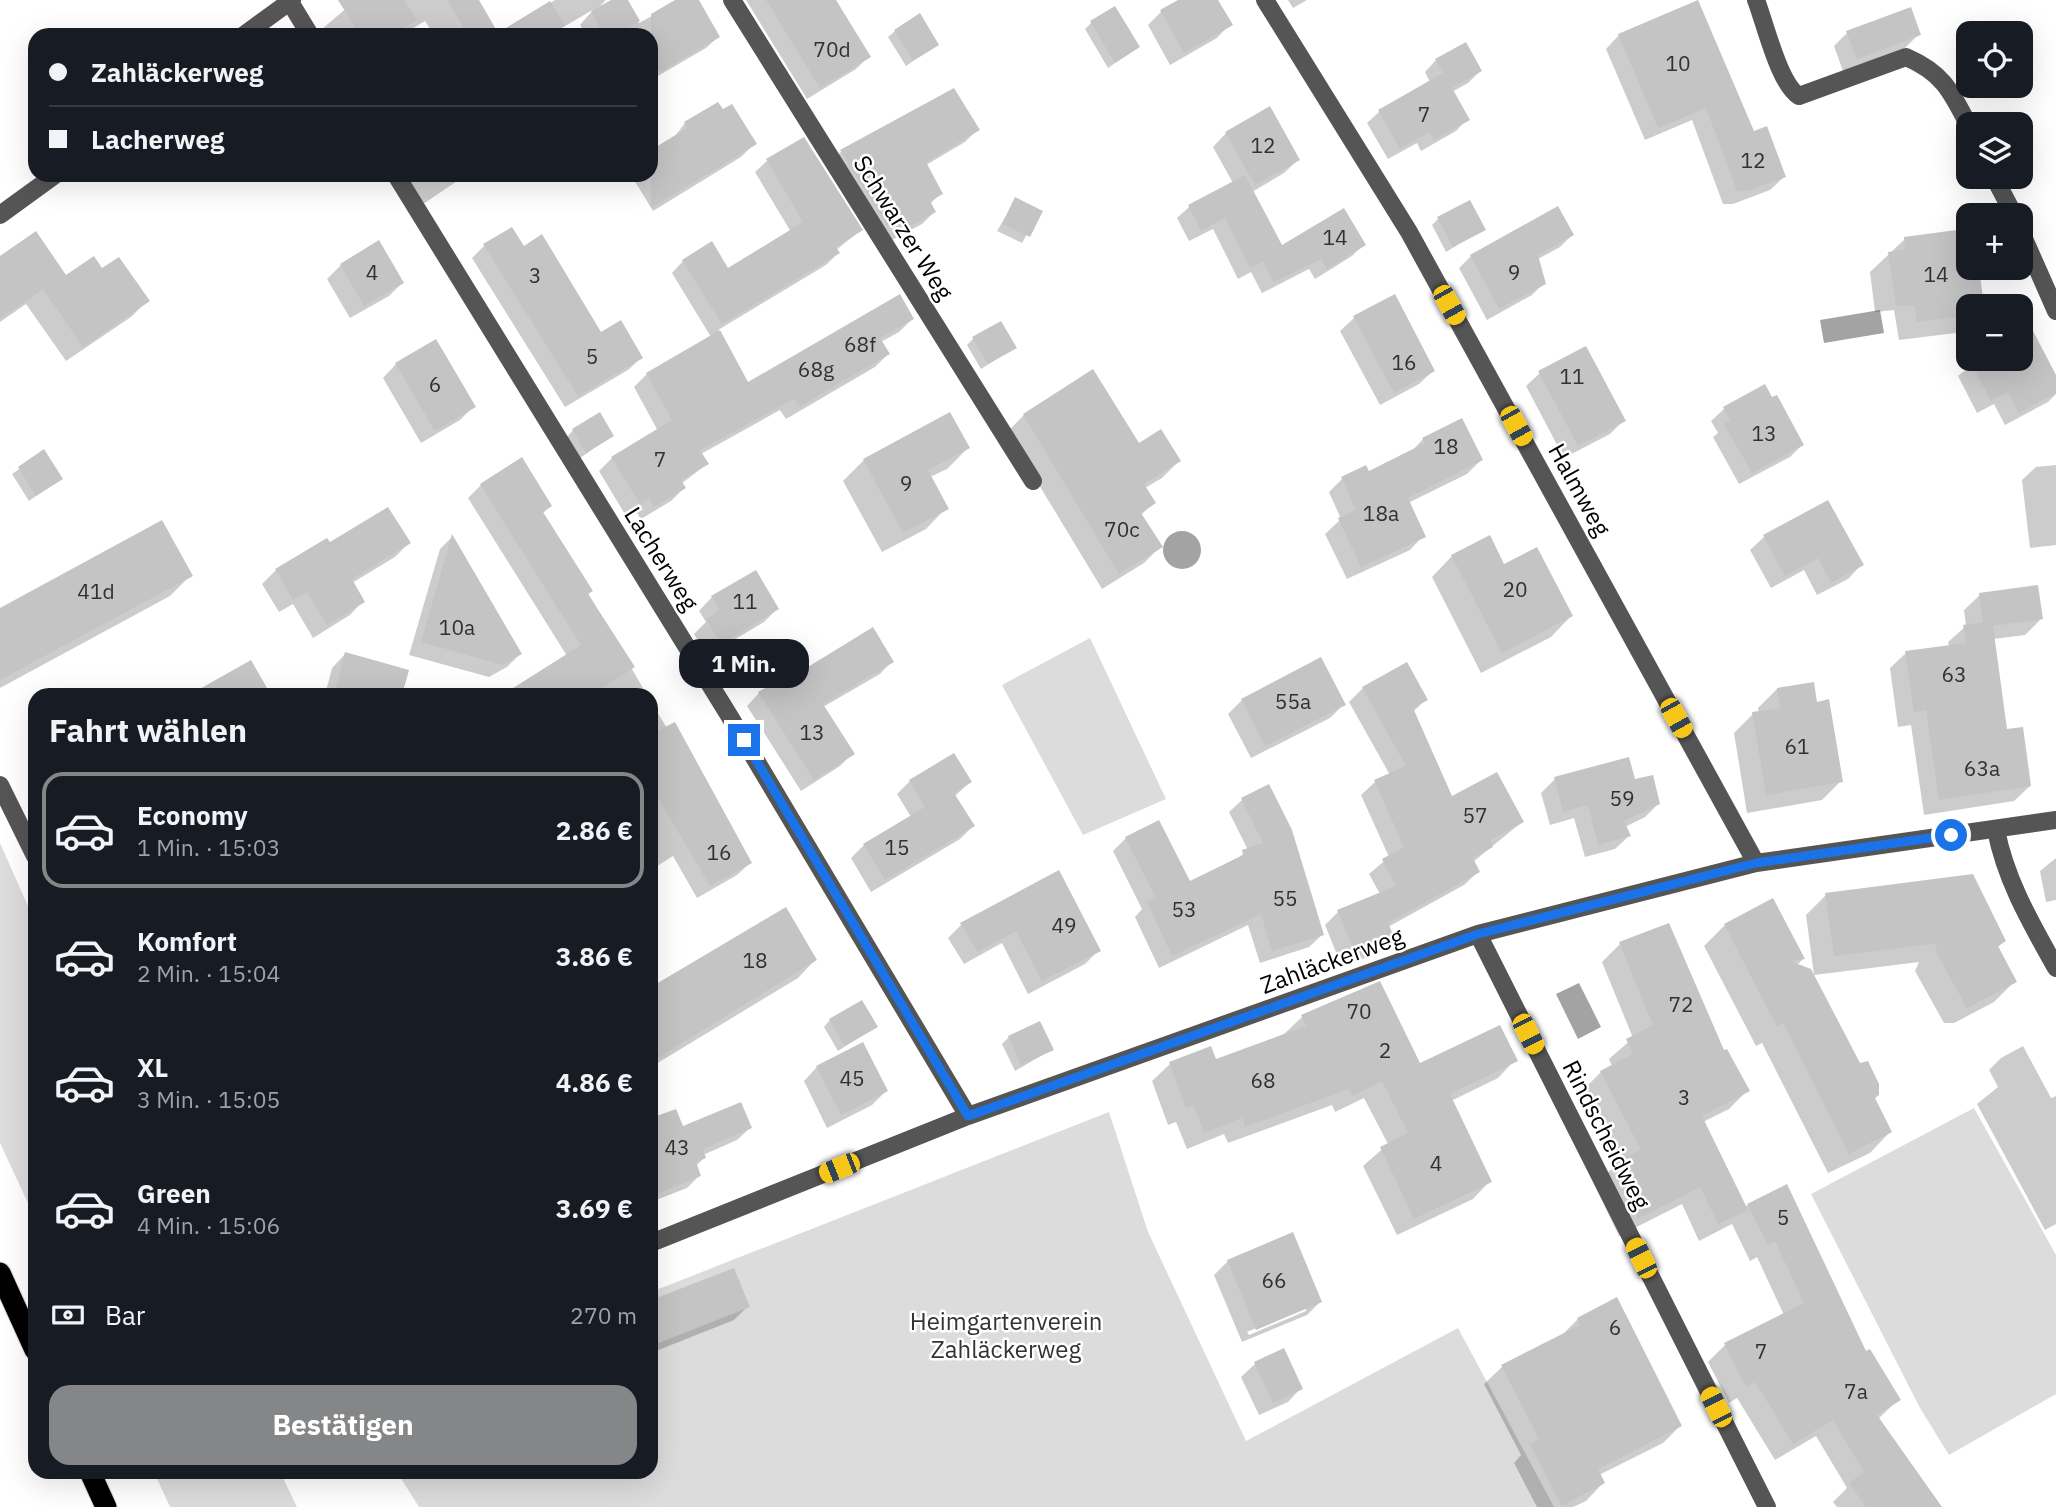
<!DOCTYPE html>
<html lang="de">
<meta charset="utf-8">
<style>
:root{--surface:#171b24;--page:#242831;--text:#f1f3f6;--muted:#9ea1a6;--line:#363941;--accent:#858687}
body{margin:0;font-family:"IBM Plex Sans",sans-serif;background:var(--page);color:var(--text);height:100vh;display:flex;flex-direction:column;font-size:26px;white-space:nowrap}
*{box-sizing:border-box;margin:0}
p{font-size:23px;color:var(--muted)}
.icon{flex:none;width:38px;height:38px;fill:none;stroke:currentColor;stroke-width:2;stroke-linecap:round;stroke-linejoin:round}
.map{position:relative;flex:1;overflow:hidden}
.panel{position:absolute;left:28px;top:688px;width:630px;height:791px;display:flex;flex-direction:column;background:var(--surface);border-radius:21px;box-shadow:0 7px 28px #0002}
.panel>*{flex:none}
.guide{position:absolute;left:28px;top:28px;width:630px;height:154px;border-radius:21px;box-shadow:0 7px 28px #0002;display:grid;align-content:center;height:154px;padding:0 21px;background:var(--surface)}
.buttons{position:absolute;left:1956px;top:21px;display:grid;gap:14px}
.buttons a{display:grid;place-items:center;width:77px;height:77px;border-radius:14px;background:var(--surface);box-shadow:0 7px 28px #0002;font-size:35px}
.end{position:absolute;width:32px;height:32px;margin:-16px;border:9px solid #1a73e8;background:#fff;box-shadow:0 0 0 4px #fff}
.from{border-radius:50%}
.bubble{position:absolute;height:49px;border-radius:21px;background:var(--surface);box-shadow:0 7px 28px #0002;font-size:23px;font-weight:700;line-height:49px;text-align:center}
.car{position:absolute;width:21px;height:42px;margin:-21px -10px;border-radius:9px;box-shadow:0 0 5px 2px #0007;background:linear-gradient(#f5c518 24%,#345 0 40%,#f5c518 0 76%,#345 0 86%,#f5c518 0)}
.guide b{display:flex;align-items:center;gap:24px;height:66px;font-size:26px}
.guide b+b{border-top:2px solid var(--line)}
.guide i{width:18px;height:18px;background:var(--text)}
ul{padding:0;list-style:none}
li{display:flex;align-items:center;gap:21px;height:116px;margin:0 14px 10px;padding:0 7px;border:4px solid transparent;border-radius:21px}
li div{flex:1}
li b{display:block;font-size:26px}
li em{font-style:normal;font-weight:700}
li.selected{border-color:var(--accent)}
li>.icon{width:63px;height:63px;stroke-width:1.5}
h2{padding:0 21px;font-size:32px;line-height:84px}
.pay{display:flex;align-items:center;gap:18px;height:77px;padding:0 21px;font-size:26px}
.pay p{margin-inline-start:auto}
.primary-button{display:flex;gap:14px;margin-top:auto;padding:14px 21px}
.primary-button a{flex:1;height:80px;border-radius:21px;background:var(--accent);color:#fff;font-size:28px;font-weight:700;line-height:80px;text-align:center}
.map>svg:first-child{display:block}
.green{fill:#dcdcdc}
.water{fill:#a3a3a3}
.shadow{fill:#0003;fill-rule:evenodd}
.building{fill:#c4c4c4}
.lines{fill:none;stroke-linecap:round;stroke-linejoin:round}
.highway-casing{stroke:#dbdbdb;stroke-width:23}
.minor{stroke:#555;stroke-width:18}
.highway{stroke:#000;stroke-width:21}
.route{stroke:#1a73e8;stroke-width:9}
.labels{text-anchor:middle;stroke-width:5;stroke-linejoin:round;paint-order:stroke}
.number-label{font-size:21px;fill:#313131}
.street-label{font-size:24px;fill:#000;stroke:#fff}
.park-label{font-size:24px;fill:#333;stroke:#fff}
</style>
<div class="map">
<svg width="2056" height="1507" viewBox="0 0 2056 1507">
<rect width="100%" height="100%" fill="#fff"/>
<path class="green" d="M1090,638L1166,799L1083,835L1002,685Z
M0,843L35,922V1218L0,1143Z
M1974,1108L2056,1255V1394L1949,1455L1920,1408L1811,1194Z
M1109,1112L1148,1232L1246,1441L1458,1328L1554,1507H419L397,1472H651V1292Z
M154,1472H280L297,1507H170Z"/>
<path class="water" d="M1880,310L1884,333L1824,343L1820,320Z
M1163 550a19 19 0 1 1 38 0a19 19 0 1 1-38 0Z
M1579,983L1601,1027L1578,1039L1556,994Z"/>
<path class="shadow" d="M356,0H477L493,35H434L425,21L402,35H325L322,29Z
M555,0H606L598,8L615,0H626L639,23L682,0L718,37L706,48L651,80V35H586L580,25L594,9L550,35H501Z
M746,0H798L869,56L856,69L807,99Z
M1181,0H1216L1230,24L1217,38L1170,65L1148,25L1161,12Z
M1288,0H1307L1293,8Z
M1091,23L1138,47L1108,68L1085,29Z
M895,31L937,44L906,66L888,37Z
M1847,33L1919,34L1905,48L1843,71L1834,46Z
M1619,35L1753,133L1784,177L1770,190L1733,204H1723L1692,120L1645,140L1606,49Z
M1436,60L1480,71L1468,83L1452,92L1467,119L1456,131L1421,151L1417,143L1388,159L1367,123L1379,112L1430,82L1425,72Z
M953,90L977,130L965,142L926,165L941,193L930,204L934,212L922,224L892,240L887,231L875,237L828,164L841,152Z
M685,123L754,144L741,157L653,211L631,175H651V152L673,139Z
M1226,133L1298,160L1284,173L1252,192L1281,248L1364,244L1352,256L1315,279L1309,269L1262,293L1251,272L1238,279L1213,229L1189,241L1177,218L1189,207L1233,183L1213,147Z
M767,161L861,230L836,250L838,253L826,265L718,330L747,385L912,319L899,332L881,342L888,354L875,367L786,419L780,410L701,454L707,464L681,484L684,488L671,501L641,519L635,510L626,516L599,471L612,458L658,431L634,387L647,374L711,337L672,273L683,261L727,270L791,232L755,172Z
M188,175H200L191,181Z
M386,175H466L410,213Z
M1016,199L1040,211L1022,243L997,231Z
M1438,219L1484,229L1446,252L1432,225Z
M1572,235L1560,247L1538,259L1544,283L1532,295L1487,320L1459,268L1471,256Z
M1905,239L1969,255V268H1978L1982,306H1969V327L1964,332L1899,340L1894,310L1875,312L1870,272Z
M484,246L523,248L601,334L641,358L628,370L565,407L472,258Z
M0,258L66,278L102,270L147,301L131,317L66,361L26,304L0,322Z
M341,265L402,283L389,296L350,318L327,279Z
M1354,318L1433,371L1419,384L1380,405L1340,331Z
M973,339L1014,348L981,369L967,345Z
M1979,359H2021L2056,378V394L2048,402L2005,425L1994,404L1977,413L1958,376Z
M396,364L473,407L460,420L421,443L383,378Z
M1092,372L1139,445L1179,461L1162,478L1145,488L1154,502L1141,515L1161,546L1144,563L1102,589L1007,432L1024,415Z
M1540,373L1624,420L1610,434L1564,458L1526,386Z
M1764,387L1802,445L1790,457L1739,484L1713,437L1718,433L1711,421L1724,409Z
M573,430L612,436L580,458L567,437Z
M1423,439L1481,460L1467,474L1408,503L1423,536L1410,550L1347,579L1325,534L1341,519L1329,492L1342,479L1368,473L1411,452Z
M968,448L947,469L930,477L946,508L926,529L882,552L843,481L864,460Z
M43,452L61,478L29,501L12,474Z
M2056,465V545L2030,548L2022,480L2036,467Z
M481,485L550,506L542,514L647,695H514L567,656L468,498Z
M1827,502L1861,565L1848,579L1817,595L1804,570L1771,588L1750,550L1764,537Z
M452,537L520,654L507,667L489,677L409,655L440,549Z
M409,543L395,557L352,583L363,601L350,615L313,638L293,604L279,612L262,584L276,570L329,544Z
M1452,556L1504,566L1571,616L1551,637L1481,673L1432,577Z
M190,576L170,596L0,688V610Z
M1980,595L2041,619L2025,635L1993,639L2005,731L2030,786L2014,801L1924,815L1911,725L1898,727L1890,668L1906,653L1949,647L1948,642L1966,626L1964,610Z
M712,597L777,609L764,622L707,656L694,634L706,622L699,611Z
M345,654L400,695H325L332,668Z
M892,661L880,674L823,707L852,754L840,766L801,791L747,706L759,693L802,672Z
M1363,688L1426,699L1413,712L1451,799L1522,822L1473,862L1478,872L1464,885L1388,927L1393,939L1379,952L1342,967L1325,925L1338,912L1380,894L1369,874L1389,857L1361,795L1375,782L1390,775L1349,702Z
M1777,689L1816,704L1841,781L1822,800L1747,813L1734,733L1753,714L1759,713L1758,708Z
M1242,700L1344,704L1330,718L1251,758L1228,714Z
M651,702L750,863L737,875L697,898L673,856L651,870Z
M1555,779L1634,781L1658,804L1645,817L1625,827L1629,836L1615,849L1585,857L1574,818L1550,825L1541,793Z
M910,781L970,782L955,796L973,826L960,839L871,892L851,858L864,845L911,817L897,794Z
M1268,786L1322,935L1309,947L1260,963L1248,925L1159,968L1135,917L1142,909L1113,851L1126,838L1189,884L1232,863L1248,850L1229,812L1242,800Z
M35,815V840L26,824Z
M2056,858V900L2046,902L2040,871Z
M1058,873L1098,951L1085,964L1028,994L1002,943L964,964L948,938L961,925Z
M1826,895L2004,941L1997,948L2014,982L1994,1002L1954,1023H1944L1915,971L1919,962L1814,975L1806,915Z
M1725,925L1803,959L1797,965L1890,1132L1870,1153L1828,1173L1762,1043L1756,1046L1704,946Z
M1620,944L1723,1053L1747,1091L1729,1109L1703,1122L1745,1208L1748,1205L1898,1400L1878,1419L1940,1507H1837L1833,1502L1847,1488L1816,1436L1775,1460L1737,1398L1729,1403L1708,1362L1725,1345L1784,1315L1757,1257L1750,1261L1732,1224L1699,1241L1682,1204L1619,1236L1594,1184L1620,1162L1583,1090L1601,1072L1612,1066L1609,1059L1633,1038L1602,962Z
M815,960L798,978L651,1067V989Z
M1379,983L1419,1066L1515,1060L1498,1078L1451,1101L1490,1181L1473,1199L1397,1235L1363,1166L1388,1144L1364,1098L1335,1112L1332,1105L1228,1143L1224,1134L1187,1149L1176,1122L1168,1125L1152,1081L1170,1064L1210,1048L1215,1062L1284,1034L1302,1017Z
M830,1020L876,1026L838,1051L824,1027Z
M1009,1037L1051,1050L1015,1071L1002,1044Z
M2023,1046L2051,1098L2056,1096V1224L2045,1230L1977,1104L1998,1087L1989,1070L2001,1058Z
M817,1067L886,1091L872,1105L827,1128L804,1081Z
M651,1120L682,1128H750L737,1140L703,1155L704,1158L696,1166L699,1176L687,1188L651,1202Z
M1228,1261L1320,1302L1307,1315L1242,1342L1214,1275ZM1306,1307V1311L1249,1335L1247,1332Z
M651,1302L747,1307L734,1320L651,1353Z
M1578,1319L1680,1426L1663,1443L1599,1475L1603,1483L1586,1501L1573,1507H1537L1514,1463L1521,1455L1484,1384L1502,1367L1559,1338Z
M1283,1350L1301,1388L1288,1402L1259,1415L1241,1377L1255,1364Z"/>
<path class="building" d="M338,0H404L417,20L392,35H360Z
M447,0H479L498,33L550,1L565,25L548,35H468Z
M611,0H628L640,21L614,35H604L591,11Z
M675,0H699L720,37L660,72L651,56V14Z
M766,0H836L871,57L820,88Z
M1178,0H1218L1233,25L1184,53L1160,10Z
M1698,0L1754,131L1767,126L1786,177L1748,191H1737L1706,108L1658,128L1618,34Z
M1115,6L1140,47L1115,63L1090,21Z
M1911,7L1921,35L1857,59L1846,31Z
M920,13L939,45L913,61L894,30Z
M1466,42L1482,71L1452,88L1470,120L1434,140L1429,132L1400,149L1378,110L1443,73L1450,86L1435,59Z
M954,88L980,130L926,162L943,194L930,201L936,212L905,229L900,220L888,226L840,150Z
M718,102L723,109L732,104L757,144L651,208V150L687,128L684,122Z
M1270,106L1300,160L1255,185L1225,132Z
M804,137L863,230L836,247L840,253L722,324L682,260L712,241L728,268L803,222L766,159Z
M1245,175L1282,245L1344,208L1366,245L1327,269L1321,259L1274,282L1263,262L1250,268L1225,218L1201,231L1188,205Z
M1015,197L1043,211L1030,237L1002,224Z
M1470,200L1486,230L1453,247L1437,217Z
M1558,206L1574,235L1538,255L1546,284L1499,309L1470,255Z
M512,227L524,246L542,234L601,332L621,320L643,358L578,396L483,244Z
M1964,229L1969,268H1979L1984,306H1969V315L1917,322L1915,306H1896L1888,252L1905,249L1904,237Z
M36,231L66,275L94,256L102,268L119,257L150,301L83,347L43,289L0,319V256Z
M379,240L404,283L364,306L340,264Z
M900,294L914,319L880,338L890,354L799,407L794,399L700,450L709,464L681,480L686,488L654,507L649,498L640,504L611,457L672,420L646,373L720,330L748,382Z
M1395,294L1435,371L1394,393L1353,316Z
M1001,321L1017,348L988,364L972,337Z
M2032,329L2056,375V393L2019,413L2008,392L1991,401L1970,361L1975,359H2021V334Z
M436,339L476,407L435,431L395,363Z
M1586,346L1626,421L1578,446L1538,371Z
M1093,369L1139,443L1161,429L1181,461L1144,484L1156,503L1141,513L1163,547L1119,574L1023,414Z
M1765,384L1772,397L1777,395L1804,445L1752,473L1724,424L1730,421L1723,407Z
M600,412L614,436L586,453L572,429Z
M950,412L970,448L928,470L949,509L903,533L863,459Z
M1462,418L1483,460L1408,498L1426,537L1361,567L1338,518L1356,510L1341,477L1366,465L1369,471L1425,443L1422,438Z
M44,449L63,479L36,496L18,467Z
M522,457L552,506L543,512L593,591L588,594L635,667L591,695H502L581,645L480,484Z
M1828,500L1864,565L1831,583L1818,558L1785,576L1763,535Z
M388,507L411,543L352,579L365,602L327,625L307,592L293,600L275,569L327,538L330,542Z
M162,520L193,576L0,680V608Z
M452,534L522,654L503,665L421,642Z
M1490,535L1504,564L1537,547L1573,616L1502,653L1451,555Z
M756,570L779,609L721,644L706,619L720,610L711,596Z
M2038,585L2043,619L1993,626L2007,729L2023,727L2031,786L1939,800L1926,710L1914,712L1905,651L1966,643L1963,625L1983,622L1979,593Z
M873,627L894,662L823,704L855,754L814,780L758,692L801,667L803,670Z
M345,652L409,670L402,695H334Z
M1321,657L1346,705L1265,746L1241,699Z
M251,660L271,695H189Z
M1407,662L1428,700L1413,708L1452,796L1497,772L1524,822L1490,840L1493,847L1473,858L1480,872L1388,923L1395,939L1356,955L1337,910L1396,886L1382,859L1404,847L1374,780L1406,766L1362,687Z
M1814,682L1817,702L1829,699L1843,782L1766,795L1752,712L1780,708L1777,688Z
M675,722L752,863L710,886L651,786V734Z
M954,753L972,782L954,793L975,826L885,880L863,844L925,807L909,780Z
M1629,757L1635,779L1653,775L1660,804L1624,821L1631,836L1598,845L1588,805L1563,812L1554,777Z
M1269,784L1292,830L1324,935L1272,951L1261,914L1172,956L1147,902L1156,898L1125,837L1159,820L1190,881L1243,855L1242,850L1263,843L1241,798Z
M1059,870L1101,951L1042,981L1016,931L978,952L960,923Z
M1973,874L2006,941L1998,946L2017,982L1967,1008L1935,950L1938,943L1834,956L1825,893Z
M1773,898L1805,959L1790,961L1811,969L1860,1063L1868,1061L1879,1084V1095L1875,1098L1892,1132L1849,1154L1783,1023L1777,1027L1724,924Z
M786,907L817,960L651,1062V987Z
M1669,923L1724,1050L1727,1049L1750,1091L1702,1116L1748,1210L1718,1224L1700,1187L1638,1219L1611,1164L1641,1150L1600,1071L1633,1054L1626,1039L1653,1025L1619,942Z
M1380,981L1420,1063L1500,1025L1518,1061L1450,1094L1492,1182L1414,1219L1380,1147L1408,1133L1382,1081L1353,1096L1349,1089L1245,1127L1242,1118L1204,1133L1194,1106L1186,1108L1169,1062L1211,1046L1216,1059L1306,1026L1301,1015Z
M862,1000L878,1027L845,1046L829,1019Z
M1040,1021L1054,1050L1021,1065L1008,1036Z
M863,1042L888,1091L841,1115L816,1066Z
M741,1102L752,1128L703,1149L706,1158L696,1162L701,1176L651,1196V1118L676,1109L683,1126Z
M1787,1184L1866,1351L1870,1349L1901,1400L1877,1415L1942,1507H1866L1849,1483L1864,1472L1833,1420L1793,1444L1755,1382L1746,1387L1724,1343L1804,1303L1775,1241L1768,1245L1747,1204Z
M1293,1232L1322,1302L1256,1330L1227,1260Z
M734,1268L750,1307L651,1346V1300Z
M1617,1297L1682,1426L1598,1469L1605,1483L1562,1506L1530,1444L1539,1439L1501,1365L1580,1325L1577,1318Z
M1284,1348L1303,1389L1273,1403L1254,1362Z"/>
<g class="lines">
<g class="highway-casing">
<path id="highway" d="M0,1273L35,1350
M90,1472L106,1507"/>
</g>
<path class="minor" d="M732,0L1033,481
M1265,0L1409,232L1756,863
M1756,0C1765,23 1779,84 1799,96L1906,57C1943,73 1951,91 1969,126
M290,2L310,35
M244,35L292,0
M396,175L730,717L968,1116
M1994,177L2014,215
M0,215L55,175
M2021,232L2056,311
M0,785L35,856
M1996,830C2006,881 2031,923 2056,968
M1478,934L1767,1507
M651,1243L968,1116L1478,934L1756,863L2056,820"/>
<use href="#highway" class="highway"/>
</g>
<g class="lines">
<path class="route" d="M744,740L968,1116L1478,934L1756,863L1951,835"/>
</g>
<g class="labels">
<g class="number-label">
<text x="832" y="57">70d</text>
<text x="1678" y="71">10</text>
<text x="1424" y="122">7</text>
<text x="1263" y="153">12</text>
<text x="1753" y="168">12</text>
<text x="1335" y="245">14</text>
<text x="372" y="280">4</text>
<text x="1514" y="280">9</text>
<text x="1936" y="282">14</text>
<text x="535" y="283">3</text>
<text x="860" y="352">68f</text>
<text x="592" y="364">5</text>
<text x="1404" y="370">16</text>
<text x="816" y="377">68g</text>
<text x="1572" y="384">11</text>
<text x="435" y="392">6</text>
<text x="1764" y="441">13</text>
<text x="1446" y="454">18</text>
<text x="660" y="467">7</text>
<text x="906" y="491">9</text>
<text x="1381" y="521">18a</text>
<text x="1122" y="537">70c</text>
<text x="1515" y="597">20</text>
<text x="96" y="599">41d</text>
<text x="745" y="609">11</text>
<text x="457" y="635">10a</text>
<text x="1954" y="682">63</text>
<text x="1293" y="709">55a</text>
<text x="812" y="740">13</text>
<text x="1797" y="754">61</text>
<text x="1982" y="776">63a</text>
<text x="1622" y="806">59</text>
<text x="1475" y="823">57</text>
<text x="897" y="855">15</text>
<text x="719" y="860">16</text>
<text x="1285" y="906">55</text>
<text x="1184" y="917">53</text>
<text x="1064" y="933">49</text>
<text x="755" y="968">18</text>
<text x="1681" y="1012">72</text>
<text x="1359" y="1019">70</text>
<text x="1385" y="1058">2</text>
<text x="852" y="1086">45</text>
<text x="1263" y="1088">68</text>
<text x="1684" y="1105">3</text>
<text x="677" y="1155">43</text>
<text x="1436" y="1171">4</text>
<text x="1783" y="1225">5</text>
<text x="1274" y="1288">66</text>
<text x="1615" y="1335">6</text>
<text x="1761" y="1359">7</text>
<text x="1856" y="1399">7a</text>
</g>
<g class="street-label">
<text transform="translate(903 228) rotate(58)" y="8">Schwarzer Weg</text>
<text transform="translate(1579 490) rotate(61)" y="8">Halmweg</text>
<text transform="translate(661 559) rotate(58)" y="8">Lacherweg</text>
<text transform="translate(1332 961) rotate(-20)" y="8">Zahläckerweg</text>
<text transform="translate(1606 1135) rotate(63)" y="8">Rindscheidweg</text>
</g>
<g class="park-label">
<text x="1006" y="1330">Heimgartenverein<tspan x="1006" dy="28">Zahläckerweg</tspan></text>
</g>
</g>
</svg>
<div class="buttons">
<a><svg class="icon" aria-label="locate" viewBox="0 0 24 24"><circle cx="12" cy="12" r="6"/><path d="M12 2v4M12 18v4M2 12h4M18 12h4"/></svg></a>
<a><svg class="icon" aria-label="layers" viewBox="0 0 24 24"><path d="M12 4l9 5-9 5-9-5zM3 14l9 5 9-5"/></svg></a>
<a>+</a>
<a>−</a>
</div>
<i class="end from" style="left:1951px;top:835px"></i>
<i class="end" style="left:744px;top:740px"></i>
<div class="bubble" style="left:679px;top:639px;width:130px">1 Min.</div>
<i class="car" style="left:1449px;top:305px;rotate:151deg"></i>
<i class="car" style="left:1516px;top:426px;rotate:151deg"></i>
<i class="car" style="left:1676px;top:718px;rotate:151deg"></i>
<i class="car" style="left:1528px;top:1034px;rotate:153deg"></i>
<i class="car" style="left:839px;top:1168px;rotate:248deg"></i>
<i class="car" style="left:1641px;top:1258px;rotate:334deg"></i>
<i class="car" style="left:1716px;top:1407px;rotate:333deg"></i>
<div class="guide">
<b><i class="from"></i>Zahläckerweg</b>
<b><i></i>Lacherweg</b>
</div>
<section class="panel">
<h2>Fahrt wählen</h2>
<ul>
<li class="selected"><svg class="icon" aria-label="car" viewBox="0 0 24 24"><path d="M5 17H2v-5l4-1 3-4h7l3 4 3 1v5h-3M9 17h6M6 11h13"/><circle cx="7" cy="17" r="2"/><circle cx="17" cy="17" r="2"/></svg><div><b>Economy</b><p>1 Min. · 15:03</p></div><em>2.86 €</em></li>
<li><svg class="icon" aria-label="car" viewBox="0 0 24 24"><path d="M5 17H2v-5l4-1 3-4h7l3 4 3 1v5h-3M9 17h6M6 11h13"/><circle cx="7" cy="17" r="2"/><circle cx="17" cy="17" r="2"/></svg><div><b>Komfort</b><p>2 Min. · 15:04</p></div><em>3.86 €</em></li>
<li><svg class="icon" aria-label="car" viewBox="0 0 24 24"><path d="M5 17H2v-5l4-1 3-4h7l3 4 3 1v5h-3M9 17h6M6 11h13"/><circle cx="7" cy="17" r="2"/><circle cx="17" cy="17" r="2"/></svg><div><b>XL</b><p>3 Min. · 15:05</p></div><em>4.86 €</em></li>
<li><svg class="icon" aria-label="car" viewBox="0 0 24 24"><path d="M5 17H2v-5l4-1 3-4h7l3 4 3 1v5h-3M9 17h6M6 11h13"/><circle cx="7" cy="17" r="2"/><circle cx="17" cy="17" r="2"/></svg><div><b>Green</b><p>4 Min. · 15:06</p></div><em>3.69 €</em></li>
</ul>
<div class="pay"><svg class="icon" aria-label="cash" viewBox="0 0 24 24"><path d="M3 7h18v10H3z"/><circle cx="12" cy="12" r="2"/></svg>Bar<p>270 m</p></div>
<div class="primary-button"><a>Bestätigen</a></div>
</section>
</div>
